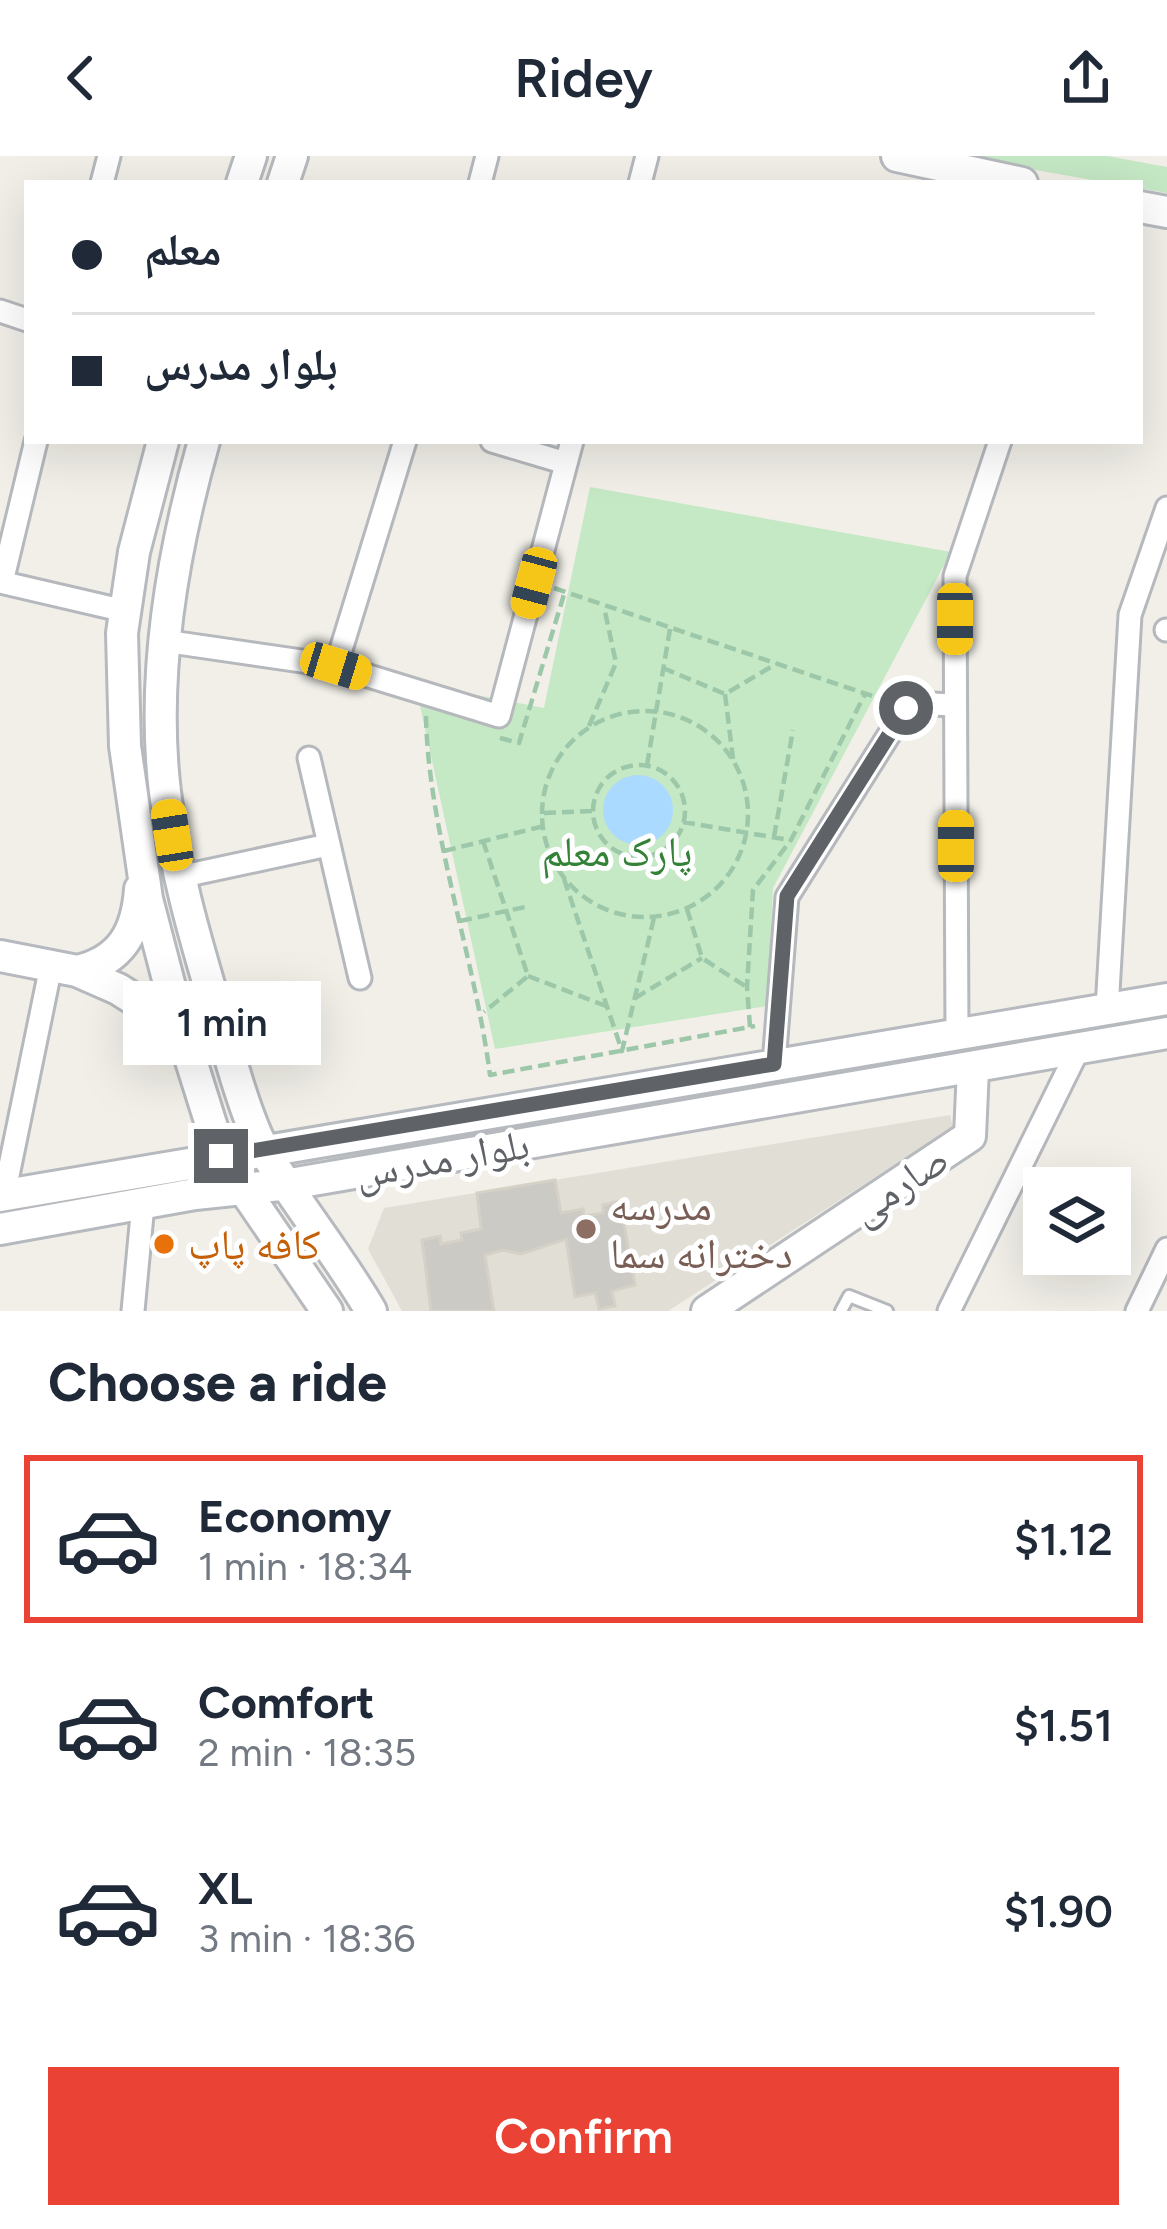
<!DOCTYPE html>
<meta charset="utf-8">
<style>
:root{--surface:#fff;--page:#f2f2f3;--text:#1f2937;--muted:#747a83;--line:#e0e1e3;--accent:#ea4335}
body{margin:0;font-family:Figtree,"Noto Naskh Arabic",sans-serif;background:var(--page);color:var(--text);height:100vh;display:flex;flex-direction:column;font-size:45px;white-space:nowrap}
*{box-sizing:border-box;margin:0}
p{font-size:39px;color:var(--muted)}
.icon{flex:none;width:66px;height:66px;fill:none;stroke:currentColor;stroke-width:2;stroke-linecap:round;stroke-linejoin:round}
.map{position:relative;height:1155px;overflow:hidden}
.side{display:flex;flex-direction:column;background:var(--surface);flex:1}
.side>*{flex:none}
.guide{position:absolute;left:24px;top:24px;width:1119px;height:264px;border-radius:0px;box-shadow:0 12px 48px #0002;display:grid;align-content:center;height:264px;padding:0 48px;background:var(--surface)}
.buttons{position:absolute;left:1023px;top:1011px;display:grid;gap:24px}
.buttons a{display:grid;place-items:center;width:108px;height:108px;border-radius:0px;background:var(--surface);box-shadow:0 12px 48px #0002;font-size:60px}
.end{position:absolute;width:54px;height:54px;margin:-27px;border:15px solid #5f6368;background:#fff;box-shadow:0 0 0 6px #fff}
.from{border-radius:50%}
.bubble{position:absolute;height:84px;border-radius:0px;background:var(--surface);box-shadow:0 12px 48px #0002;font-size:39px;font-weight:600;line-height:84px;text-align:center}
.car{position:absolute;width:36px;height:72px;margin:-36px -18px;border-radius:15px;box-shadow:0 0 9px 3px #0007;background:linear-gradient(#f5c518 24%,#345 0 40%,#f5c518 0 76%,#345 0 86%,#f5c518 0)}
.guide b{display:flex;align-items:center;gap:42px;height:114px;font-size:45px}
.guide b+b{border-top:3px solid var(--line)}
.guide i{width:30px;height:30px;background:var(--text)}
ul{padding:0;list-style:none}
li{display:flex;align-items:center;gap:36px;height:168px;margin:0 24px 18px;padding:0 24px;border:6px solid transparent;border-radius:0px}
li div{flex:1}
li b{display:block;font-size:45px}
li em{font-style:normal;font-weight:600}
li.on{border-color:var(--accent)}
li>.icon{width:108px;height:108px;stroke-width:1.5}
h2{padding:0 48px;font-size:54px;line-height:144px}
.action{display:flex;gap:24px;margin-top:auto;padding:24px 48px}
.action a{flex:1;height:138px;border-radius:0px;background:var(--accent);color:#fff;font-size:48px;font-weight:600;line-height:138px;text-align:center}
header{display:flex;justify-content:space-between;align-items:center;height:156px;padding:0 48px;background:var(--surface);font-size:54px;font-weight:600}
.map>svg:first-child{display:block}
.education{fill:#e1ded6}
.green{fill:#c5e8c5}
.water{fill:#aadaff}
.building{fill:#cccac5;stroke:#d6d1c6;stroke-width:3}
.lines{fill:none;stroke-linecap:round;stroke-linejoin:round}
.lane-casing{stroke:#b5b8bc;stroke-width:16}
.street-casing{stroke:#b5b8bc;stroke-width:27}
.secondary-casing{stroke:#b6babf;stroke-width:36}
.path{stroke:#9cc7a9;stroke-width:4.5;stroke-dasharray:12 6;stroke-linecap:butt}
.lane{stroke:#fff;stroke-width:10}
.street{stroke:#fff;stroke-width:21}
.secondary{stroke:#fff;stroke-width:30}
.route{stroke:#5f6368;stroke-width:15}
.education-dot{fill:#8d6e63;stroke:#fff;stroke-width:4.5}
.food-dot{fill:#e8710a;stroke:#fff;stroke-width:4.5}
.labels{text-anchor:middle;stroke-width:10;stroke-linejoin:round;paint-order:stroke}
.park-label{font-size:42px;fill:#348238;stroke:#fff}
.street-label{font-size:42px;fill:#5f6368;stroke:#fff}
.education-label{font-size:42px;fill:#785e54;stroke:#fff;text-anchor:start}
.food-label{font-size:42px;fill:#c56008;stroke:#fff;text-anchor:start}
</style>
<header><svg class="icon" aria-label="back" viewBox="0 0 24 24"><path d="M15 5l-7 7 7 7"/></svg>Ridey<svg class="icon" aria-label="share" viewBox="0 0 24 24"><path d="M12 15V3M7 8l5-5 5 5M5 13v7h14v-7"/></svg></header>
<div class="map">
<svg width="1167" height="1155" viewBox="0 0 1167 1155">
<rect width="100%" height="100%" fill="#f1efe8"/>
<path class="education" d="M950,959L953,971L668,1155H402L368,1093L384,1052Z"/>
<path class="green" d="M957,0H1107L1167,11V37L1140,32V27H1109Z
M590,331L951,396L773,732L767,850L495,893L415,527L544,552Z"/>
<path class="water" d="M603 654a35 35 0 1 1 70 0a35 35 0 1 1-70 0Z"/>
<path class="building" d="M555,1024L561,1057L583,1053L584,1060L603,1057V1049L620,1045L635,1129L612,1135L615,1150L599,1153L595,1137L575,1141L566,1083L521,1098L503,1094L485,1099L494,1155H431L422,1084L440,1080L441,1088L462,1084L461,1077L481,1073L477,1037Z"/>
<g class="lines">
<g class="lane-casing">
<path id="lane" d="M841,1155L849,1140L887,1155"/>
</g>
<g class="street-casing">
<path id="street" d="M102,27L109,0
M480,27L487,0
M640,27L647,0
M0,155L27,164
M492,285L566,307
M0,426L125,455
M2,426L36,285
M1166,474H1167
M164,485L336,510L499,560L572,285
M336,510L405,285
M309,602L360,822
M179,721L328,689
M1107,853L1130,459L1167,352
M957,878L955,420L1000,285
M774,908L787,741L909,547L954,549
M4,1039L51,810
M133,1155L143,1048
M949,1155L1079,892
M1137,1155L1167,1093"/>
</g>
<g class="secondary-casing">
<path id="secondary" d="M897,0L1022,27
M242,27L251,0
M283,27L292,0
M1140,51L1167,56
M163,285L134,396L122,477L125,590L147,743L181,873L221,1000L327,1155
M204,285C172,398 151,519 165,636C174,709 194,779 215,849C226,887 246,964 265,996C298,1050 339,1100 371,1155
M0,800L77,815L118,833L181,873
M77,815C121,805 137,776 140,733
M0,1040L1167,843
M0,1073L195,1038L290,1028L1167,877
M707,1155L970,980L973,912"/>
</g>
<path class="path" d="M554,432L884,544
M663,512L725,538L776,508
M725,538L733,603
M542 658a103 103 0 1 1 206 0a103 103 0 1 1-206 0Z
M426,560C428,675 475,802 490,919L755,870
M589,570L616,507L604,451
M500,582L519,587L565,435
M647,609L670,473
M593 655a46 46 0 1 1 92 0a46 46 0 1 1-92 0Z
M544,657L593,655
M683,666L790,684
M774,681L793,574
M483,685L528,820L484,856
M444,695L544,670
M564,723L622,895L654,762
M687,753L702,802L745,830
M460,765L525,751
M528,820L606,850
M635,842L702,802
M750,871L747,831L753,734L791,684L865,538"/>
<use href="#lane" class="lane"/>
<use href="#street" class="street"/>
<use href="#secondary" class="secondary"/>
</g>
<g class="lines">
<path class="route" d="M221,1000L774,908L787,740L906,552"/>
</g>
<circle class="education-dot" cx="586" cy="1073" r="12"/>
<circle class="food-dot" cx="164" cy="1088" r="12"/>
<g class="labels">
<g class="park-label">
<text x="617" y="710">پارک معلم</text>
</g>
<g class="street-label">
<text transform="translate(442 1002) rotate(-10)" y="15">بلوار مدرس</text>
<text transform="translate(899 1028) rotate(-34)" y="15">صارمی</text>
</g>
<g class="education-label">
<text x="610" y="1064">مدرسه<tspan x="610" dy="48">دخترانه سما</tspan></text>
</g>
<g class="food-label">
<text x="188" y="1103">کافه پاپ</text>
</g>
</g>
</svg>
<div class="buttons">
<a><svg class="icon" aria-label="layers" viewBox="0 0 24 24"><path d="M12 4l9 5-9 5-9-5zM3 14l9 5 9-5"/></svg></a>
</div>
<i class="end from" style="left:906px;top:552px"></i>
<i class="end" style="left:221px;top:1000px"></i>
<div class="bubble" style="left:123px;top:825px;width:198px">1 min</div>
<i class="car" style="left:534px;top:427px;rotate:195deg"></i>
<i class="car" style="left:955px;top:463px;rotate:180deg"></i>
<i class="car" style="left:336px;top:510px;rotate:107deg"></i>
<i class="car" style="left:172px;top:679px;rotate:351deg"></i>
<i class="car" style="left:956px;top:690px;rotate:0deg"></i>
<div class="guide">
<b><i class="from"></i>معلم</b>
<b><i></i>بلوار مدرس</b>
</div>
</div>
<section class="side">
<h2>Choose a ride</h2>
<ul>
<li class="on"><svg class="icon" aria-label="car" viewBox="0 0 24 24"><path d="M5 17H2v-5l4-1 3-4h7l3 4 3 1v5h-3M9 17h6M6 11h13"/><circle cx="7" cy="17" r="2"/><circle cx="17" cy="17" r="2"/></svg><div><b>Economy</b><p>1 min · 18:34</p></div><em>$1.12</em></li>
<li><svg class="icon" aria-label="car" viewBox="0 0 24 24"><path d="M5 17H2v-5l4-1 3-4h7l3 4 3 1v5h-3M9 17h6M6 11h13"/><circle cx="7" cy="17" r="2"/><circle cx="17" cy="17" r="2"/></svg><div><b>Comfort</b><p>2 min · 18:35</p></div><em>$1.51</em></li>
<li><svg class="icon" aria-label="car" viewBox="0 0 24 24"><path d="M5 17H2v-5l4-1 3-4h7l3 4 3 1v5h-3M9 17h6M6 11h13"/><circle cx="7" cy="17" r="2"/><circle cx="17" cy="17" r="2"/></svg><div><b>XL</b><p>3 min · 18:36</p></div><em>$1.90</em></li>
</ul>
<div class="action"><a>Confirm</a></div>
</section>
